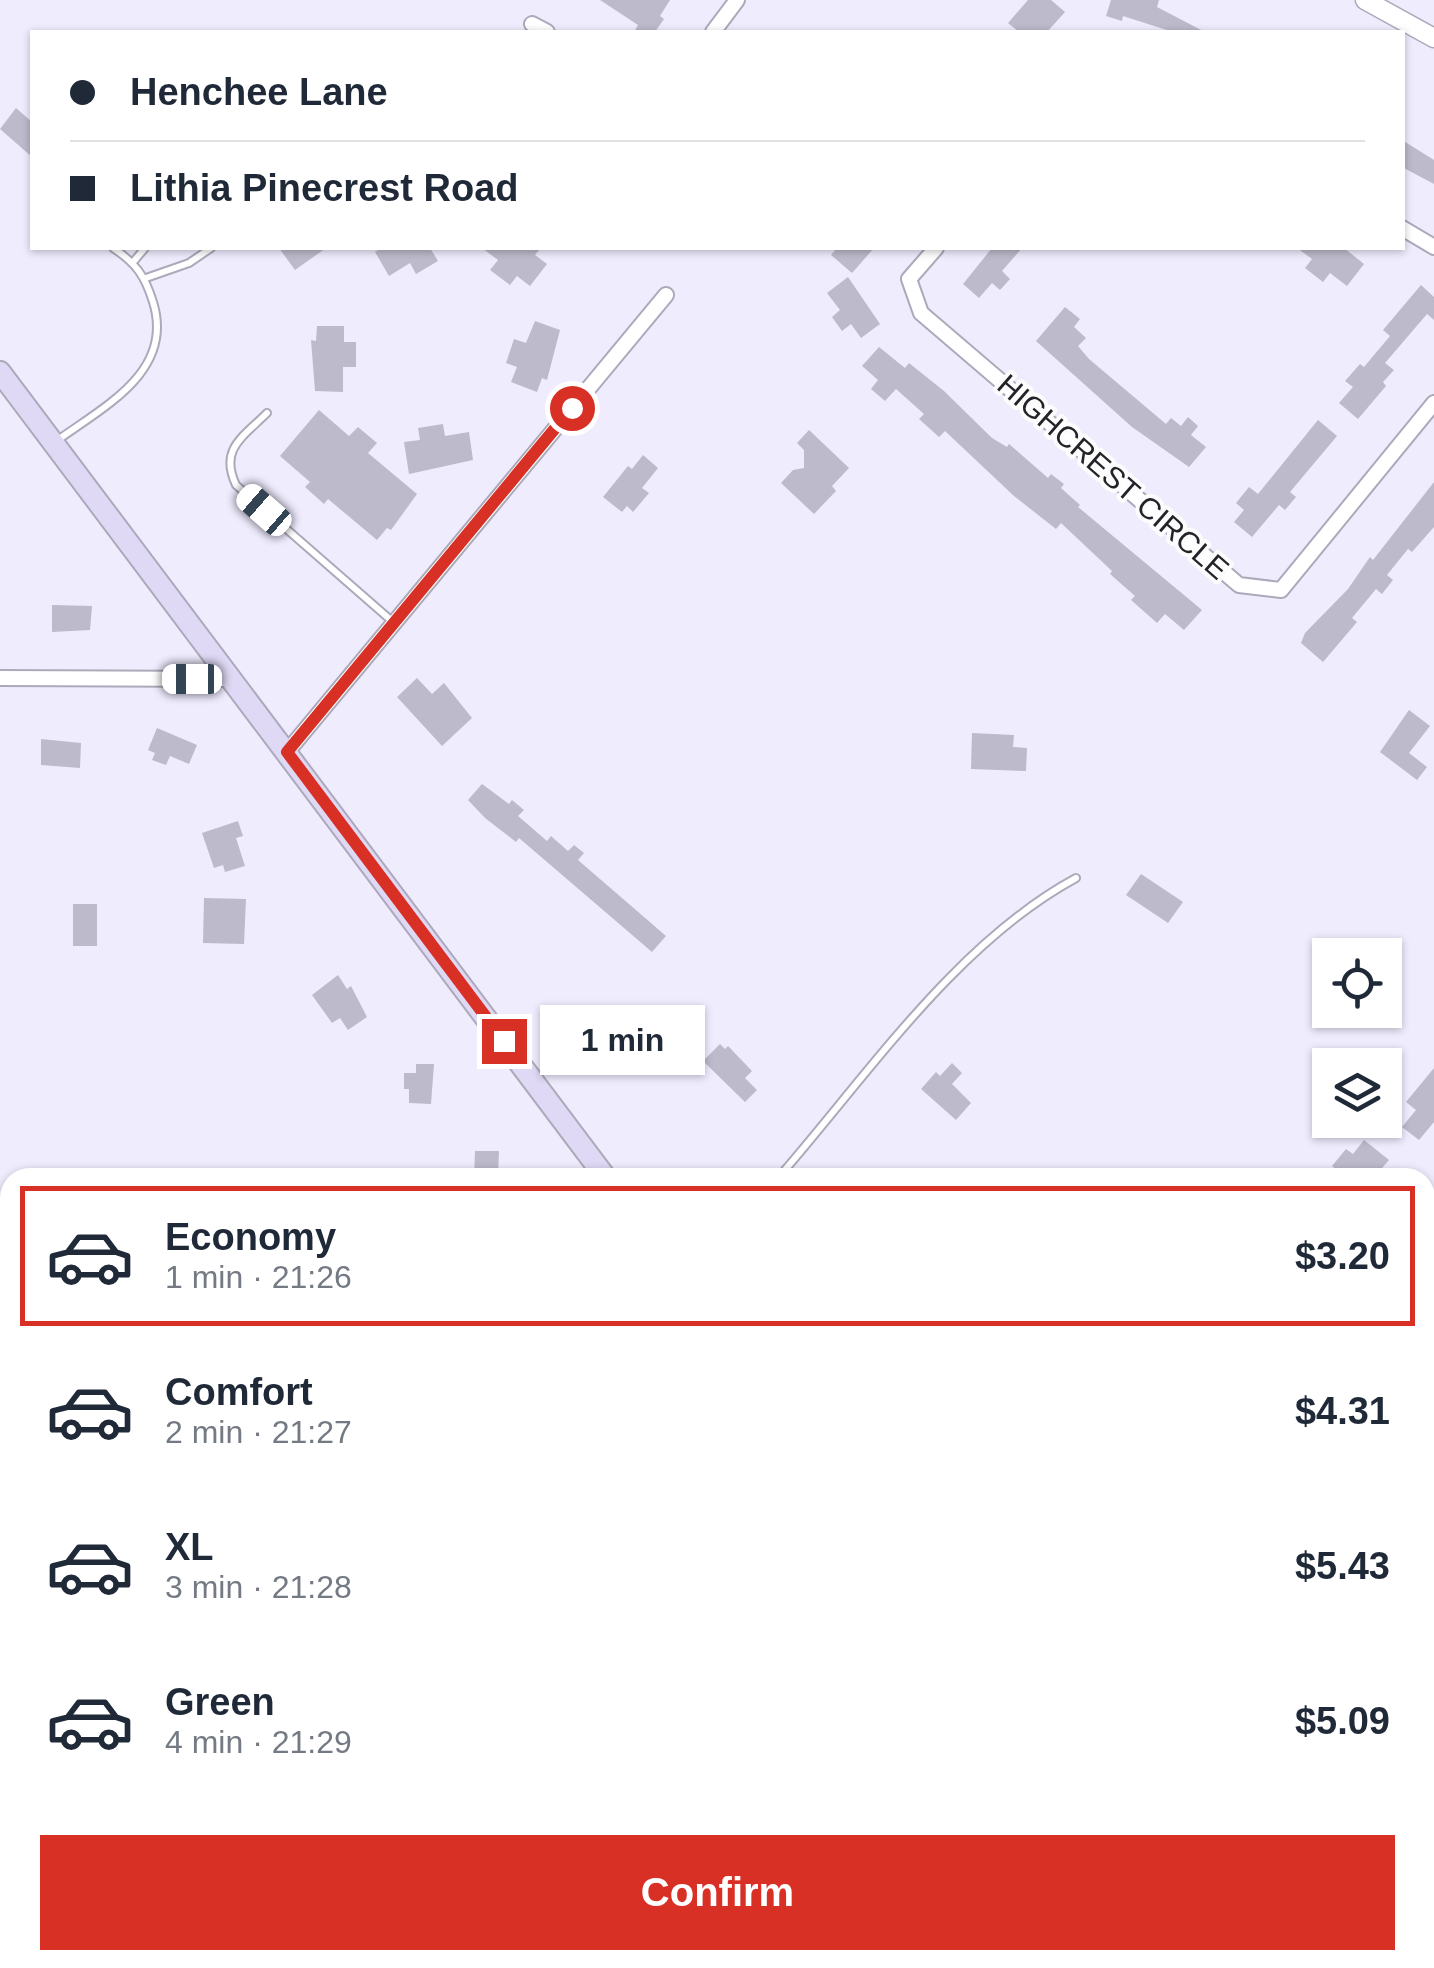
<!DOCTYPE html>
<meta charset="utf-8">
<style>
:root{--surface:#fff;--page:#f2f2f3;--text:#1f2937;--muted:#747a83;--line:#e0e1e3;--accent:#d93025}
body{margin:0;font-family:Arial,sans-serif;background:var(--page);color:var(--text);height:100vh;display:flex;flex-direction:column;font-size:38px;white-space:nowrap}
*{box-sizing:border-box;margin:0}
p{font-size:32px;color:var(--muted)}
.icon{flex:none;width:55px;height:55px;fill:none;stroke:currentColor;stroke-width:2;stroke-linecap:round;stroke-linejoin:round}
.map{position:relative;flex:1;overflow:hidden}
.panel{position:absolute;left:0px;top:1168px;width:1435px;height:802px;display:flex;flex-direction:column;background:var(--surface);border-radius:30px 30px 0 0;box-shadow:0 2px 8px #0004}
.panel>*{flex:none}
.banner{position:absolute;left:30px;top:30px;width:1375px;height:220px;border-radius:0px;box-shadow:0 2px 8px #0004;display:grid;align-content:center;height:220px;padding:0 40px;background:var(--surface)}
.controls{position:absolute;left:1312px;top:938px;display:grid;gap:20px}
.controls a{display:grid;place-items:center;width:90px;height:90px;border-radius:0px;background:var(--surface);box-shadow:0 2px 8px #0004;font-size:50px}
.end{position:absolute;width:45px;height:45px;margin:-22px;border:12px solid #d93025;background:#fff;box-shadow:0 0 0 5px #fff}
.from{border-radius:50%}
.bubble{position:absolute;height:70px;border-radius:0px;background:var(--surface);box-shadow:0 2px 8px #0004;font-size:32px;font-weight:700;line-height:70px;text-align:center}
.car{position:absolute;width:30px;height:60px;margin:-30px -15px;border-radius:12px;box-shadow:0 0 8px 2px #0007;background:linear-gradient(#fff 24%,#345 0 40%,#fff 0 76%,#345 0 86%,#fff 0)}
.banner b{display:flex;align-items:center;gap:35px;height:95px;font-size:38px}
.banner b+b{border-top:2px solid var(--line)}
.banner i{width:25px;height:25px;background:var(--text)}
ul{padding:18px 0 0;list-style:none}
li{display:flex;align-items:center;gap:30px;height:140px;margin:0 20px 15px;padding:0 20px;border:5px solid transparent;border-radius:0px}
li div{flex:1}
li b{display:block;font-size:38px}
li em{font-style:normal;font-weight:700}
li.current{border-color:var(--accent)}
li>.icon{width:90px;height:90px;stroke-width:1.5}
.button{display:flex;gap:20px;margin-top:auto;padding:20px 40px}
.button a{flex:1;height:115px;border-radius:0px;background:var(--accent);color:#fff;font-size:40px;font-weight:700;line-height:115px;text-align:center}
.map>svg:first-child{display:block}
.building{fill:#bdbacb}
.lines{fill:none;stroke-linecap:round;stroke-linejoin:round}
.service-casing{stroke:#acaaba;stroke-width:10}
.minor-casing{stroke:#acaaba;stroke-width:18}
.tertiary-casing{stroke:#acaaba;stroke-width:21}
.secondary-casing{stroke:#acaaba;stroke-width:24}
.service{stroke:#fff;stroke-width:6}
.minor{stroke:#fff;stroke-width:14}
.tertiary{stroke:#fff;stroke-width:18}
.secondary{stroke:#e0d9f6;stroke-width:20}
.route{stroke:#d93025;stroke-width:12}
.labels{text-anchor:middle;stroke-width:8;stroke-linejoin:round;paint-order:stroke}
.street-label{font-size:30px;fill:#232228;stroke:#fcfcfc}
</style>
<div class="map">
<svg width="1434" height="1968" viewBox="0 0 1434 1968">
<rect width="100%" height="100%" fill="#efecfe"/>
<path class="building" d="M600,0H670L660,16L664,19L655,32H634L638,25Z
M1028,0H1051L1065,12L1047,32H1019L1008,23Z
M1111,0H1159L1157,7L1205,32H1173L1123,16L1122,21L1106,16Z
M16,108L32,122V157L0,129Z
M1402,140L1434,160V184L1402,167Z
M279,248H326L295,270Z
M382,248H430L438,261L416,274L410,263L389,276L375,252Z
M482,248H541L535,255L547,264L530,286L517,276L510,285L490,270L498,260Z
M837,248H874L852,273L831,255Z
M992,248H1022L1002,271L1010,279L1000,290L992,283L979,298L963,284Z
M1297,248H1344L1364,264L1347,286L1330,273L1323,282L1305,268L1312,259Z
M848,277L880,324L861,338L851,324L842,331L832,317L840,310L827,293Z
M1421,285L1434,297V320L1427,314L1385,363L1394,370L1383,382L1386,386L1358,419L1339,403L1353,387L1345,381L1360,364L1364,367L1390,336L1383,330Z
M1065,307L1080,319L1074,327L1086,338L1078,346L1089,359L1166,424L1171,418L1181,426L1188,417L1198,426L1191,435L1206,447L1189,467L1132,427L1036,341Z
M535,321L560,330L547,380L542,378L537,392L511,382L517,367L506,363L514,339L526,343Z
M317,326H344V342H356V367H343V392L315,391L311,340L316,341Z
M879,347L905,368L909,363L944,391L992,438L1007,447L1009,444L1048,478L1051,474L1064,484L1061,488L1080,505L1078,507L1202,610L1184,630L1165,614L1157,623L1131,600L1135,596L1110,574L1112,571L1061,523L1056,529L1014,496L945,431L939,437L919,419L924,414L896,389L885,401L871,389L878,380L862,366Z
M319,410L349,436L358,427L377,443L368,453L417,494L391,530L387,528L377,540L328,499L324,504L305,487L310,482L280,456Z
M1318,420L1337,436L1290,492L1296,497L1285,510L1279,505L1252,537L1234,522L1244,510L1236,503L1249,487L1258,494Z
M443,424L445,436L469,432L473,460L409,474L404,442L420,440L418,428Z
M809,430L849,468L832,486L836,491L814,514L781,483L793,470L804,468V450L797,443Z
M643,455L658,468L642,488L649,493L633,512L627,506L622,512L603,497L628,466L632,469Z
M1434,482V527L1412,552L1408,549L1387,575L1393,580L1382,594L1376,589L1352,618L1357,622L1323,662L1301,643L1305,633L1348,589L1370,557L1373,560Z
M52,605L92,606L90,630L52,632Z
M417,678L432,694L444,683L472,718L442,746L397,697Z
M1409,710L1430,726L1409,753L1427,767L1417,780L1380,752Z
M157,728L197,745L189,764L170,756L166,765L152,760L155,753L148,750Z
M972,733L1014,735L1013,747L1027,748L1026,771L971,769Z
M41,739L81,743L80,768L41,765Z
M482,784L509,804L512,800L524,810L518,816L547,841L551,836L568,851L574,845L584,853L578,860L666,936L652,952L519,838L516,842L485,818L468,800Z
M238,821L243,836L236,838L245,866L225,872L223,865L214,868L202,833Z
M1141,874L1183,902L1168,923L1126,895Z
M204,898L246,899L244,944L203,943Z
M73,904H97V946H73Z
M338,975L347,989L351,986L367,1017L348,1030L340,1018L332,1023L312,995Z
M720,1044L725,1049L728,1046L752,1071L745,1078L757,1090L745,1102L703,1061Z
M952,1063L962,1073L952,1084L971,1103L956,1120L921,1089L936,1072L940,1076Z
M416,1064H434L431,1104L409,1103V1089H404V1073H416Z
M1434,1068V1122L1419,1140L1402,1127L1416,1110L1406,1102Z
M1364,1140L1389,1160L1377,1174L1370,1168L1362,1178H1334L1339,1172L1332,1166L1346,1149L1353,1154Z
M475,1151H499L498,1178H474Z"/>
<g class="lines">
<g class="service-casing">
<path id="service" d="M134,261L145,248
M146,278L189,263L211,248
M267,413C243,437 219,449 236,485L393,622
M55,442C103,407 175,372 153,302C145,276 136,263 113,248
M778,1178C867,1076 956,943 1076,878"/>
</g>
<g class="minor-casing">
<path id="minor" d="M532,24L547,32
M713,32L737,0
M1402,228L1434,247
M936,248L909,279L921,313L1239,585L1281,590L1434,403
M0,678L231,679
M287,752L666,295
M1425,1290L1434,1279
M0,1393H10
M1425,1770H1434
M331,1968L333,1960
M538,1968V1960
M815,1968V1960"/>
</g>
<g class="tertiary-casing">
<path id="tertiary" d="M1365,0L1434,38"/>
</g>
<g class="secondary-casing">
<path id="secondary" d="M0,372L606,1178
M1196,1960L1202,1968"/>
</g>
<use href="#service" class="service"/>
<use href="#minor" class="minor"/>
<use href="#tertiary" class="tertiary"/>
<use href="#secondary" class="secondary"/>
</g>
<g class="lines">
<path class="route" d="M504,1041L287,752L572,408"/>
</g>
<g class="labels">
<g class="street-label">
<text transform="translate(1113 477) rotate(41)" y="10">HIGHCREST CIRCLE</text>
</g>
</g>
</svg>
<div class="controls">
<a><svg class="icon" aria-label="locate" viewBox="0 0 24 24"><circle cx="12" cy="12" r="6"/><path d="M12 2v4M12 18v4M2 12h4M18 12h4"/></svg></a>
<a><svg class="icon" aria-label="layers" viewBox="0 0 24 24"><path d="M12 4l9 5-9 5-9-5zM3 14l9 5 9-5"/></svg></a>
</div>
<i class="end from" style="left:572px;top:408px"></i>
<i class="end" style="left:504px;top:1041px"></i>
<div class="bubble" style="left:540px;top:1005px;width:165px">1 min</div>
<i class="car" style="left:264px;top:510px;rotate:311deg"></i>
<i class="car" style="left:192px;top:679px;rotate:270deg"></i>
<div class="banner">
<b><i class="from"></i>Henchee Lane</b>
<b><i></i>Lithia Pinecrest Road</b>
</div>
<section class="panel">
<ul>
<li class="current"><svg class="icon" aria-label="car" viewBox="0 0 24 24"><path d="M5 17H2v-5l4-1 3-4h7l3 4 3 1v5h-3M9 17h6M6 11h13"/><circle cx="7" cy="17" r="2"/><circle cx="17" cy="17" r="2"/></svg><div><b>Economy</b><p>1 min · 21:26</p></div><em>$3.20</em></li>
<li><svg class="icon" aria-label="car" viewBox="0 0 24 24"><path d="M5 17H2v-5l4-1 3-4h7l3 4 3 1v5h-3M9 17h6M6 11h13"/><circle cx="7" cy="17" r="2"/><circle cx="17" cy="17" r="2"/></svg><div><b>Comfort</b><p>2 min · 21:27</p></div><em>$4.31</em></li>
<li><svg class="icon" aria-label="car" viewBox="0 0 24 24"><path d="M5 17H2v-5l4-1 3-4h7l3 4 3 1v5h-3M9 17h6M6 11h13"/><circle cx="7" cy="17" r="2"/><circle cx="17" cy="17" r="2"/></svg><div><b>XL</b><p>3 min · 21:28</p></div><em>$5.43</em></li>
<li><svg class="icon" aria-label="car" viewBox="0 0 24 24"><path d="M5 17H2v-5l4-1 3-4h7l3 4 3 1v5h-3M9 17h6M6 11h13"/><circle cx="7" cy="17" r="2"/><circle cx="17" cy="17" r="2"/></svg><div><b>Green</b><p>4 min · 21:29</p></div><em>$5.09</em></li>
</ul>
<div class="button"><a>Confirm</a></div>
</section>
</div>
